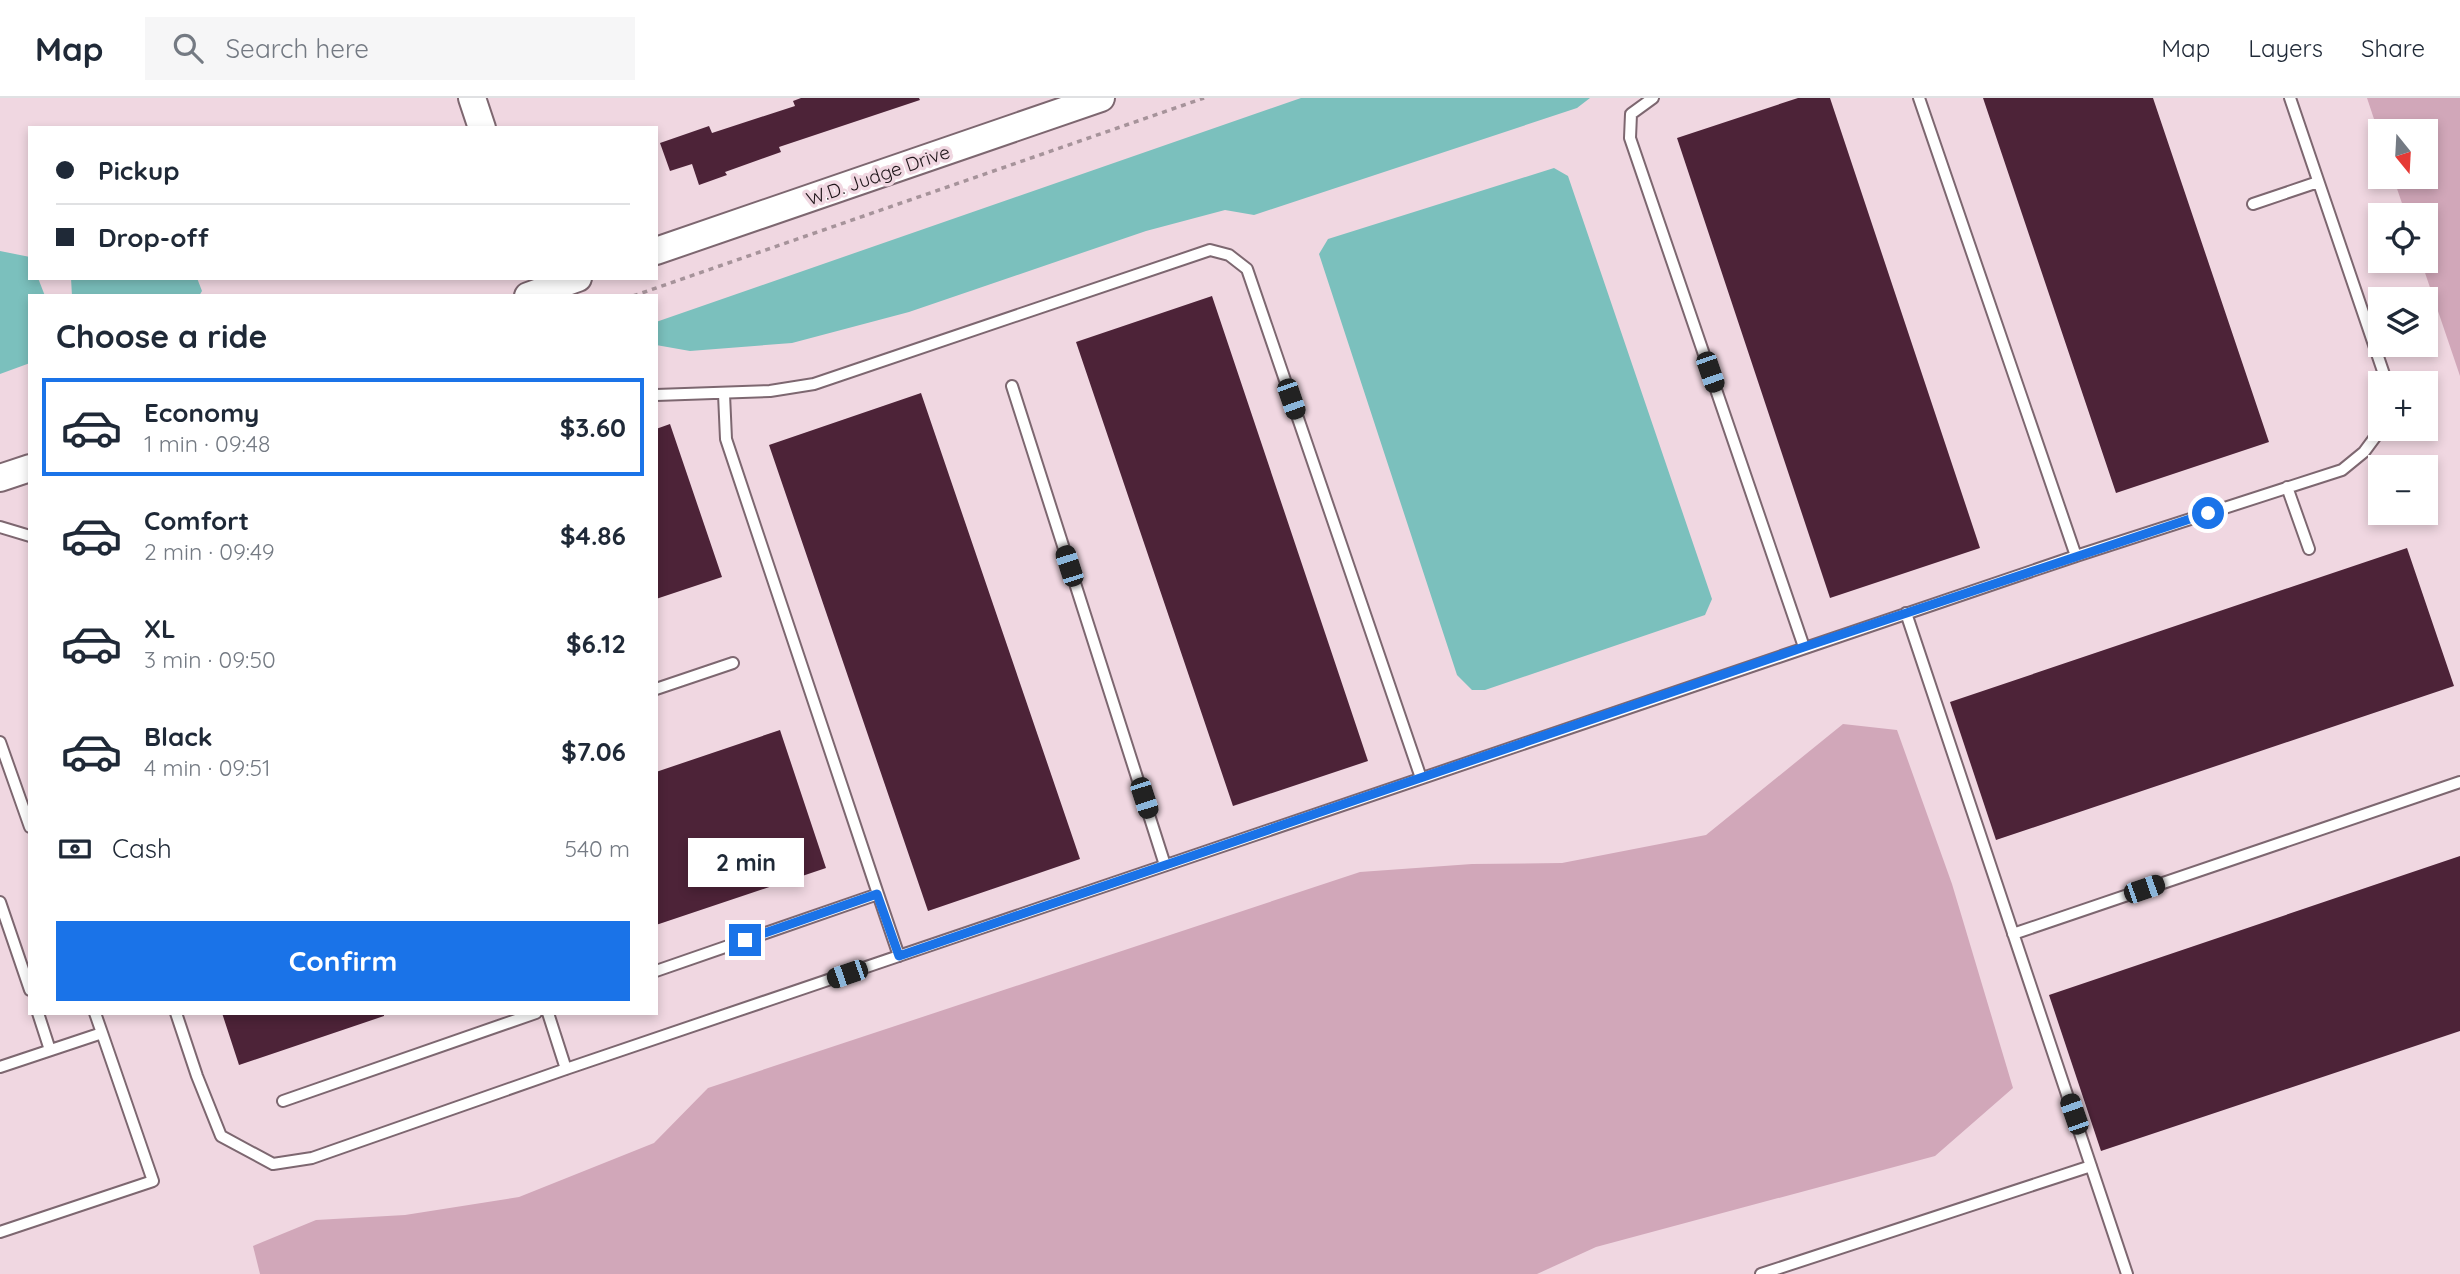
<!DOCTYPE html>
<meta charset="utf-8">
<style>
:root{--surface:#fff;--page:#f6f6f7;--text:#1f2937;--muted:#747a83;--line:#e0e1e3;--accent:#1a73e8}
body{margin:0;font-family:Quicksand,sans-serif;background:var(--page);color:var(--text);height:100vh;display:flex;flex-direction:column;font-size:26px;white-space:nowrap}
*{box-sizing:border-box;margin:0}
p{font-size:23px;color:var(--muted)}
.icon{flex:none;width:38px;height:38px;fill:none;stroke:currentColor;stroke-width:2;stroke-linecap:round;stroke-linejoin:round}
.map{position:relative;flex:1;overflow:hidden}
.sheet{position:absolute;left:28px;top:196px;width:630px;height:721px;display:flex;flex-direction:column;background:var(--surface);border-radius:0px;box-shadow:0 4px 10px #0003}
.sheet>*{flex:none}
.hud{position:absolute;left:28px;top:28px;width:630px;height:154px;border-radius:0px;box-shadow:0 4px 10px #0003;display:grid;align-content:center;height:154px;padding:0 28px;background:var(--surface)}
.needle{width:46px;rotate:162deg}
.controls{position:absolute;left:2368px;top:21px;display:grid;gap:14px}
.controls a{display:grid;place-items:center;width:70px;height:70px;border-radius:0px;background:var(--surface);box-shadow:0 4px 10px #0003;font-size:35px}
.end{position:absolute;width:32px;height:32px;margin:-16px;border:9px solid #1a73e8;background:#fff;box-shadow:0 0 0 4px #fff}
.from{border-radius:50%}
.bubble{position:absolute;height:49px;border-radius:0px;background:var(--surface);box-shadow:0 4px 10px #0003;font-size:23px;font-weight:800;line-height:49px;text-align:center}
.car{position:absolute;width:21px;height:42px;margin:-21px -10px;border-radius:9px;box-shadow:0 0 5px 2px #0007;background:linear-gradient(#222 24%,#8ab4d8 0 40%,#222 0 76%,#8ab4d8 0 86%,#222 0)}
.hud b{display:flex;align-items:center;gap:24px;height:66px;font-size:26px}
.hud b+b{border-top:2px solid var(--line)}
.hud i{width:18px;height:18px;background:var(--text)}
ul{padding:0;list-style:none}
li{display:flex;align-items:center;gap:21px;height:98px;margin:0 14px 10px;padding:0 14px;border:4px solid transparent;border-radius:0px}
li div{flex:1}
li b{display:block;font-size:26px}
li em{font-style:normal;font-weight:800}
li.selected{border-color:var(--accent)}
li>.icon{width:63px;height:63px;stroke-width:1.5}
h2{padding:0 28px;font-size:32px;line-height:84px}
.pay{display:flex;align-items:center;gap:18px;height:77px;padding:0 28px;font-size:26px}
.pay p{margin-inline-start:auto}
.button{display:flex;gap:14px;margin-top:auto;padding:14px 28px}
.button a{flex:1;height:80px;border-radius:0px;background:var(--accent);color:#fff;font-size:28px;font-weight:800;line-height:80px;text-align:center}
header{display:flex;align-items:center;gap:42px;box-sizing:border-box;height:98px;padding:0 35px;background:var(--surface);border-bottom:2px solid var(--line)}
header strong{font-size:33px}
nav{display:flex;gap:38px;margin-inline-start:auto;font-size:24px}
.search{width:490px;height:63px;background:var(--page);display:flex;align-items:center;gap:18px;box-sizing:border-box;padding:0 24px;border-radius:0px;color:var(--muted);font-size:26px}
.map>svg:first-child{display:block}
.green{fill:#d1a7b9}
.water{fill:#7bc0bd}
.building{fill:#4d2338}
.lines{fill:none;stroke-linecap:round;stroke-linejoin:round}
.service-casing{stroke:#7d6770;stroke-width:14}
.tertiary-casing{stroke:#7d6770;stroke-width:30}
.path{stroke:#a6939a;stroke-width:3.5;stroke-dasharray:5 5;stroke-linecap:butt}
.service{stroke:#fff;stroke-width:10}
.tertiary{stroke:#fff;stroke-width:26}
.route{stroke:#1a73e8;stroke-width:9}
.labels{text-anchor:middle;stroke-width:7;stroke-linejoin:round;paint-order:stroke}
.street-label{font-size:19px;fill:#1f161a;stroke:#f0d7e1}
</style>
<header>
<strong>Map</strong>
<div class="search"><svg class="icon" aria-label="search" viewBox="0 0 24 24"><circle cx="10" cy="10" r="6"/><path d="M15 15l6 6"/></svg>Search here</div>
<nav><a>Map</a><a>Layers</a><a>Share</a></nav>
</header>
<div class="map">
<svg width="2460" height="1176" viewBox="0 0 2460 1176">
<rect width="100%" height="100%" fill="#f0d7e1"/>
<path class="green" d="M2367,0H2460V278L2421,163H2426V117H2406L2393,79H2426V33H2380V39Z
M1843,626L1897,632L1952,786L2013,990L1935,1058L1596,1149L1537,1176H260L253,1148L316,1122L405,1117L519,1099L654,1045L708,990L1360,774L1472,766L1562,765L1706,737Z"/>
<path class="water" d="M1301,0H1590L1577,10L1254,117L1225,112L1146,133L909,214L792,245L690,253L656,247V224Z
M1554,70L1568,78L1712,501L1705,517L1485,592H1472L1457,577L1319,156L1328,141Z
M0,153L30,159V180H38L45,198H30V265L0,276Z
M71,180H197L202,193L199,198H72Z"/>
<path class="building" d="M801,0H919L920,2L779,49L781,54L725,74L727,77L699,87L692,66L670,73L660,45L709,28L712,35L795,8L793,3Z
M1798,0H1830L1980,450L1830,500L1677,40Z
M1983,0H2153L2269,344L2116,395Z
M1212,198L1368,663L1233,708L1076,244Z
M921,295L1080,761L928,813L769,347Z
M670,326L722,479L656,501V331Z
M2407,450L2454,588L1996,742L1950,604Z
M780,632L826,770L656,827V674Z
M2460,758V933L2101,1053L2049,897Z
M222,915H384V918L239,967Z"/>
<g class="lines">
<g class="service-casing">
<path id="service" d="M1653,0L1631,16L1630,40L1804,549
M2290,0L2387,285
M2253,106L2318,84
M1012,288L1165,767
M724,296L726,341L878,796
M656,297L770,293L814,286L1210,152L1229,157L1247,171L1421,680
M2287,389L2309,451
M0,429L30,438
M2076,458L2342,372L2364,354L2381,331
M1906,515L2127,1176
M656,591L733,565
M0,644L30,729
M0,804L30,892
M2013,836L2460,684
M656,873L878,796L899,858
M38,915L50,952
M95,915L102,935
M176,915L197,978L221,1038L273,1066L312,1060L566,971L2076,458L1919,0
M548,915L566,971
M0,969L102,935L153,1083L0,1134
M283,1003L536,915
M1761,1176L2091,1068"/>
</g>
<g class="tertiary-casing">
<path id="tertiary" d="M472,0L482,30
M656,153L1101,0
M528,198L578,180
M0,380L30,370"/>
</g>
<path class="path" d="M633,198L1204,0"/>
<use href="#service" class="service"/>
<use href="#tertiary" class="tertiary"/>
</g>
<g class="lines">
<path class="route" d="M745,842L877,796L899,858L1804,549L2208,415"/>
</g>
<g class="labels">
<g class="street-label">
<text transform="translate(878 77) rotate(-19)" y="7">W.D. Judge Drive</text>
</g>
</g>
</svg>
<div class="controls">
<a><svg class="needle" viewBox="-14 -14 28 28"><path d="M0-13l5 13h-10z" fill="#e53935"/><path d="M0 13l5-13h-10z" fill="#747a83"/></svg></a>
<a><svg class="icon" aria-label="locate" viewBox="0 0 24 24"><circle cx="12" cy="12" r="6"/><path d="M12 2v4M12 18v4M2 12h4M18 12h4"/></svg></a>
<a><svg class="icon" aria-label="layers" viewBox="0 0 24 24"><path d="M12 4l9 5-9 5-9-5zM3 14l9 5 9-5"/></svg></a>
<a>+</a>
<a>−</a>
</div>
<i class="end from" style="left:2208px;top:415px"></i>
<i class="end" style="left:745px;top:842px"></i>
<div class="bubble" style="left:688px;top:740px;width:116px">2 min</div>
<i class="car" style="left:1710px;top:274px;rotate:161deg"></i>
<i class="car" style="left:1291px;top:301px;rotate:161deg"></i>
<i class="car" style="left:1069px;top:468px;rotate:342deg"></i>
<i class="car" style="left:1144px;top:700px;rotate:162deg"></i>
<i class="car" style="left:2144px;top:791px;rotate:71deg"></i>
<i class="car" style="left:847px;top:876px;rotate:251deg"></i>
<i class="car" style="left:2074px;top:1016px;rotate:341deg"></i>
<div class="hud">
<b><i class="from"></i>Pickup</b>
<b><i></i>Drop-off</b>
</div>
<section class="sheet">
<h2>Choose a ride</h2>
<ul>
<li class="selected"><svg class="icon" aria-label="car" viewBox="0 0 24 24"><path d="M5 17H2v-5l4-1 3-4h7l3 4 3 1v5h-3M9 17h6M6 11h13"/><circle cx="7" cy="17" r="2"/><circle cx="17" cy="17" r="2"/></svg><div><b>Economy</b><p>1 min · 09:48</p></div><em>$3.60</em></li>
<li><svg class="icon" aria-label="car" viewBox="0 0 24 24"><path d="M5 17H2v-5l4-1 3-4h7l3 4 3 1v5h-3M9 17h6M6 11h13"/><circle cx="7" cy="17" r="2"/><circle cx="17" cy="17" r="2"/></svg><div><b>Comfort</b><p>2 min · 09:49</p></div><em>$4.86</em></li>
<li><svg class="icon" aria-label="car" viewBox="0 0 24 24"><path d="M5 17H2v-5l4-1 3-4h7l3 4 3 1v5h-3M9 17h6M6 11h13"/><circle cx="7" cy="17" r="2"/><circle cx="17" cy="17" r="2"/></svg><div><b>XL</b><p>3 min · 09:50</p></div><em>$6.12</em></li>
<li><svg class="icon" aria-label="car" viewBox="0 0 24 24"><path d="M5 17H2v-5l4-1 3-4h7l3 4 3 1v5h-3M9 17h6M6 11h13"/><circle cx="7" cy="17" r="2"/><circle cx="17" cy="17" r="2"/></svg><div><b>Black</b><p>4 min · 09:51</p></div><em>$7.06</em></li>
</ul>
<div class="pay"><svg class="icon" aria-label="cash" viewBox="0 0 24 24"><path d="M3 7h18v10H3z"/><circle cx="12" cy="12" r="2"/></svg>Cash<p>540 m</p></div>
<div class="button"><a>Confirm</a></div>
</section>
</div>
